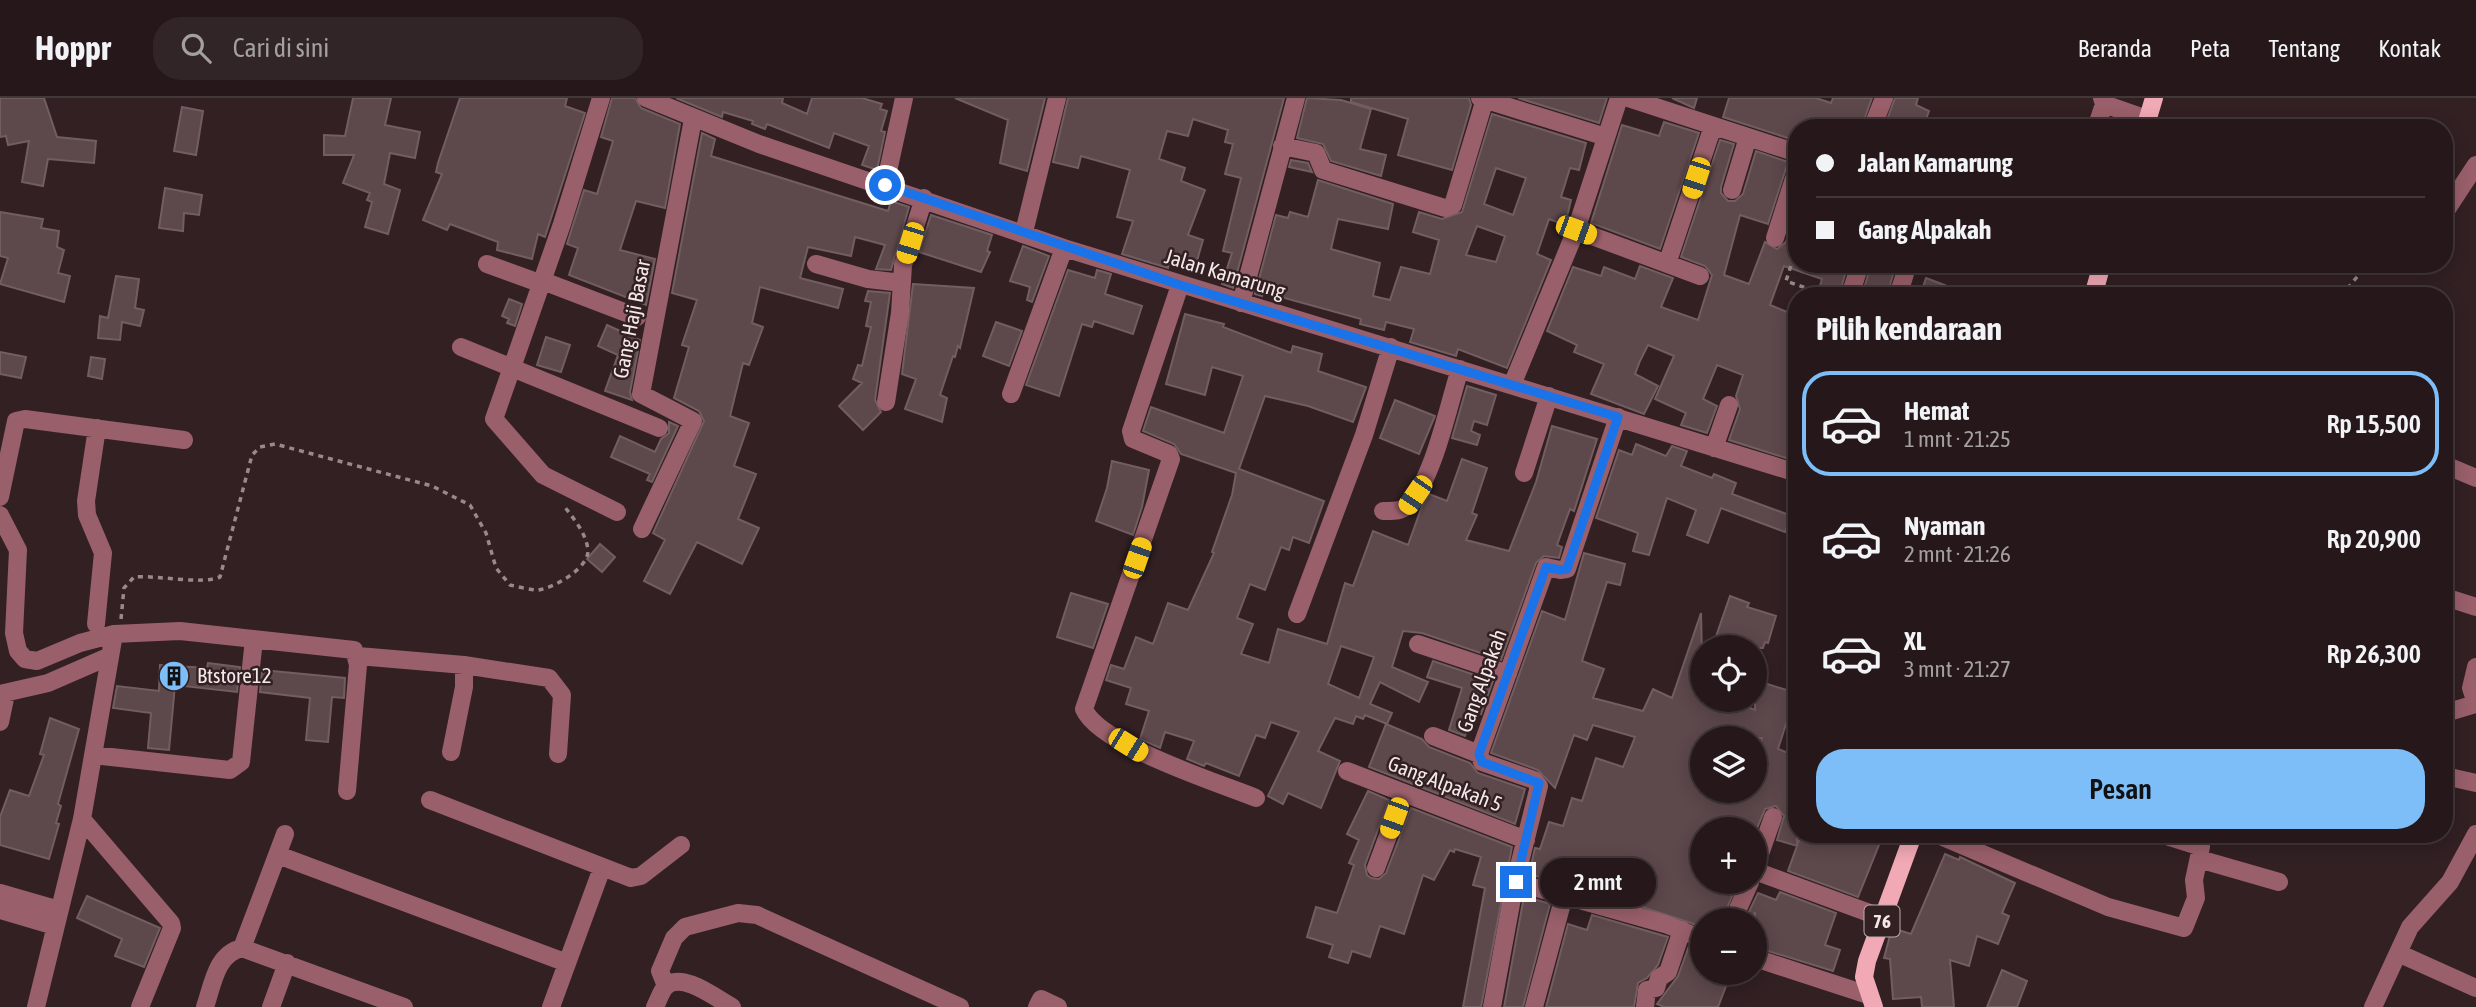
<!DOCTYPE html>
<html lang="id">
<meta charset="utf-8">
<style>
:root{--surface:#26181a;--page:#322527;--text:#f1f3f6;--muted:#a4a0a2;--line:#423739;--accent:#7dbef9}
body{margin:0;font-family:"Asap Condensed",sans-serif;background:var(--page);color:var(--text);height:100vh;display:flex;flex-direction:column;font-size:26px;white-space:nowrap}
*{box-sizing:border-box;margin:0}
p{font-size:23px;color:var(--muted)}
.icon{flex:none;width:38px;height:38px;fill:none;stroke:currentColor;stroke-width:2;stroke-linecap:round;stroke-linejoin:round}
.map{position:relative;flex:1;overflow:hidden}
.panel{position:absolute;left:1788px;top:189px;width:665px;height:556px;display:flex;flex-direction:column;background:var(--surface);border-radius:28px;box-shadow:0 4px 18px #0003,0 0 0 2px var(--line)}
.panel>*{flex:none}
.banner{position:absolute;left:1788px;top:21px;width:665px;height:154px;border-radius:28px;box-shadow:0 4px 18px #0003,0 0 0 2px var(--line);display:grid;align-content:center;height:154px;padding:0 28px;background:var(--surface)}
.tools{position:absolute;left:1690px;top:537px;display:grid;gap:14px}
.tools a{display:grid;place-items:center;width:77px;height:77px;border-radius:50%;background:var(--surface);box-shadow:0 4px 18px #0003,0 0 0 2px var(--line);font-size:35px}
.end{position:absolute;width:32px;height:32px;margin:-16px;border:9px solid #1a73e8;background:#fff;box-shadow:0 0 0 4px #fff}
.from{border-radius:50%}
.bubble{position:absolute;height:49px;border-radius:24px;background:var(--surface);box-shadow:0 4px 18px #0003,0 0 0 2px var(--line);font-size:23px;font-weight:600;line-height:49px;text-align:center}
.car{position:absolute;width:21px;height:42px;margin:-21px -10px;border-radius:9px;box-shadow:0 0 5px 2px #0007;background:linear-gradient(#f5c518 24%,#345 0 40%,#f5c518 0 76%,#345 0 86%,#f5c518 0)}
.banner b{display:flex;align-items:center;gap:24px;height:66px;font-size:26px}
.banner b+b{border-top:2px solid var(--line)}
.banner i{width:18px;height:18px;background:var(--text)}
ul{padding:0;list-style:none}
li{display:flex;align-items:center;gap:21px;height:105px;margin:0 14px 10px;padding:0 14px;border:4px solid transparent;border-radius:28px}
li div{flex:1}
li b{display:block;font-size:26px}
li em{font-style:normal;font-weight:600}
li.active{border-color:var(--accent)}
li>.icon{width:63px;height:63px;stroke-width:1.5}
h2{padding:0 28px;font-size:32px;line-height:84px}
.button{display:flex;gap:14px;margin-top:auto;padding:14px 28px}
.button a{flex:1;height:80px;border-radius:28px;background:var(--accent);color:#111;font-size:28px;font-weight:600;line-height:80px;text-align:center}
header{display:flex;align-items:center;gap:42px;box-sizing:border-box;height:98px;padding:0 35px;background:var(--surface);border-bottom:2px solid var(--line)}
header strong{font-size:33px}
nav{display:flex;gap:38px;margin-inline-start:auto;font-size:24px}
.search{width:490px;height:63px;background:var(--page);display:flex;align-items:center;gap:18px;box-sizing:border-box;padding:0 24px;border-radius:28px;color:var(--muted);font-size:26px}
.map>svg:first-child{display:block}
.building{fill:#5d484b;stroke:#725d60;stroke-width:2;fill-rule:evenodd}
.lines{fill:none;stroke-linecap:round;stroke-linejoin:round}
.path{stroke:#98898b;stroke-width:3.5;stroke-dasharray:5 5;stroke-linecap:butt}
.minor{stroke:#995f6a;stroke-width:18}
.major{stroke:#f1a9b5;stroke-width:18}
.route{stroke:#1a73e8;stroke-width:9}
.labels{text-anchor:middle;stroke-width:5;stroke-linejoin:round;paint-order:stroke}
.shield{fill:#322023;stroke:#baacae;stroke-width:2}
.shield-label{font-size:19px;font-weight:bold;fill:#f4e8e9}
.street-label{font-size:21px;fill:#f4e8e9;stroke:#322023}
.poi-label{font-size:21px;fill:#f4e8e9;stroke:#322023;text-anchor:start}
</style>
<header>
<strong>Hoppr</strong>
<div class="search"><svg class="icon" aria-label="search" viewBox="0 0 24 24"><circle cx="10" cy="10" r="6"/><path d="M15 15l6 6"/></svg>Cari di sini</div>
<nav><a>Beranda</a><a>Peta</a><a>Tentang</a><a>Kontak</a></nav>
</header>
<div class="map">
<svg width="2476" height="909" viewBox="0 0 2476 909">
<rect width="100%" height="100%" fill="#322023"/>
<path class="building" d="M0,0H44L57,39L96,43L94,65L48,61L43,88L22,84L29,43L8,47L6,38L0,39Z
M353,0H391L385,27L420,34L415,60L390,55L384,86L400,92L388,136L365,129L372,104L367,102L370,95L343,85L354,57H324V37L345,38Z
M460,0H567L565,8L585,15L545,139L538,136L532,161L497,152L498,144L450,126L447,132L423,122L442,76L436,74L438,65Z
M612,0H635L641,10L680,26L665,110L636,103L620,152L655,161L646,207L569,177L578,150L567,146L584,92L597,96L613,43L601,39Z
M676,0H783L782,5L807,16L812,0H862L882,6L880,11L887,13L881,33L885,34L877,72L862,67L869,48L834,35L829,50L767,26L765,31L752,26L753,23L723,14L722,19Z
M955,0H1045L1027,73L1000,65L1008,22Z
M1068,0H1284L1233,190L1222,186L1232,155L1223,153L1241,80L1225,76L1233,46L1225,44L1228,32L1193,21L1188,38L1167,33L1159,61L1185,70L1181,83L1205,92L1188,137L1203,142L1194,173L1169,165L1168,170L1122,156L1133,123L1117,119L1130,72L1081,58L1078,70L1053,64Z
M1307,0L1341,2L1371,11L1360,51L1386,57L1381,78L1331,63L1323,46L1297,40Z
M1351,0H1469L1471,7L1452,72L1398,57L1408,21L1351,4Z
M1518,0H1607L1599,25Z
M1672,0H1697L1694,10Z
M1729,0H1816L1831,5L1833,0H1872L1861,30H1797V43L1723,19Z
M1895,0H1918L1916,7L1929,13L1923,30L1902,24L1900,30H1884Z
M182,9L203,13L196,57L174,53Z
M1492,16L1586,45L1579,72L1570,70L1561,99L1571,102L1565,127L1549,121L1537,156L1551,162L1507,270L1458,251L1456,258L1410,244L1414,231L1386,224L1384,232L1360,226L1361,221L1263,194L1262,198L1255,196L1276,117L1288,120L1290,114L1308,119L1318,82L1393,106L1388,131L1338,121L1331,151L1380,165L1373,198L1390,202L1401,169L1430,176L1439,142L1413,134L1419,114L1442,121L1462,114ZM1496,70L1526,80L1513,117L1484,106ZM1477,128L1505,138L1496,164L1466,157Z
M1664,24L1699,35L1660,151L1591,125L1622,27L1659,38Z
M702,35L715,41L711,58L888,113L891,103L909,109L891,172L876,171L885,147L855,139L851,158L808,149L800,180L843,191L838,210L760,189L752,225L763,229L749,267L743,265L730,318L749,325L734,368L756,376L738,421L759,430L742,466L697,444L670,496L644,483L665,442L653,435L704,323L699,313L674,300L689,249L682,247L697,202L672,195Z
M1720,42L1734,46L1721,89V95L1728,103H1735L1743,96L1756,53L1788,64L1768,126L1740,117L1724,177L1749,186L1765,144L1777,151L1786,144L1797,108V166H1848L1839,198L1819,191L1822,181L1784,168L1770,207L1797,218V335L1786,360L1729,342L1740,311L1736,298L1743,277L1717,267L1703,301L1717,308L1707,335L1681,327L1686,315L1655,301L1674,258L1648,247L1640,263L1635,276L1658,288L1644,316L1591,296L1604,266L1574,254L1577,247L1547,233L1573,169L1601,178L1604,169L1635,181L1640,168L1673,180L1661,209L1698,222L1712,177L1705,168L1681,159Z
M1291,62L1308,65L1312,74L1289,69Z
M165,90L202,97L199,117L184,115L183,133L159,130Z
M0,114L43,121L41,130L59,133L57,149L64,152L58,175L70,178L64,204L0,186L8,160L0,158Z
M931,117L992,137L987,153L990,154L981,174L919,154Z
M1023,148L1049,158L1032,204L1027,202L1030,189L1010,183Z
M1871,166H1896L1887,198H1862Z
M1068,172L1095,180L1097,172L1111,176L1105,196L1142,208L1133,236L1094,223L1092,229L1082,226L1059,298L1026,287Z
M116,178L139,181L135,210L144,212L140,228L122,224L120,242L98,240L100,218L108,220Z
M1926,180L1968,196V198H1920Z
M913,186L974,190L960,250L958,248L955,259L953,258L940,297L947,300L942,324L905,311L916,281L902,276Z
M868,193L890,195L875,302L881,314L863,332L839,308L862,285L853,281L858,267L862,268L871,229L866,228L871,204L865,203Z
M509,201L522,206L515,228L507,225L509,221L502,218Z
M1185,216L1224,226L1223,229L1291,255L1293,248L1322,256L1318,273L1366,289L1353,324L1308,308L1265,298L1239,371L1324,403L1309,445L1293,439L1289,452L1281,449L1265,492L1250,486L1237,520L1253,526L1241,556L1269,565L1278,531L1327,546L1345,485L1353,488L1373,433L1408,447L1422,408L1429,396L1447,403L1462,361L1487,370L1472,415L1477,417L1466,442L1509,453L1536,384L1552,328L1597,341L1574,413L1570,411L1557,447L1562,449L1559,460L1544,458L1536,465L1501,562L1422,535L1403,533L1392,569L1428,584L1419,604L1380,584L1370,606L1392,615L1387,626L1365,617L1363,621L1356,618L1353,626L1335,620L1318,653L1340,663L1321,710L1288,695L1283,706L1268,698L1299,634L1271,624L1265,640L1256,637L1239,678L1206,665L1204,668L1187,661L1194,643L1165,634L1160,650L1140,641L1149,613L1126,606L1131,590L1106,582L1111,567L1124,571L1136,539L1153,546L1168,505L1188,512L1214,455L1212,454L1232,397L1236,375L1181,356L1174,346L1143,333L1151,309L1224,335L1243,278L1212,269L1205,297L1166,286ZM1341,548L1374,559L1359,600L1328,586Z
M996,224L1022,233L1009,268L983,258Z
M607,227L640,242L630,294L632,302L605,293L618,257L598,248Z
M546,239L570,247L561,274L537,267Z
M0,254L26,259L21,280L0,276Z
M91,259L105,261L102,281L88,278Z
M1467,288L1496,297L1487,327L1474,323L1471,333L1480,337L1477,347L1452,340Z
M1395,302L1435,318L1419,356L1380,340Z
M669,324L678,328L652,384L647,382L650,376L611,359L620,338L655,354L661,341L669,335Z
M1636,346L1666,358L1672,348L1687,353L1681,368L1712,380L1714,376L1736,385L1732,396L1792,418L1785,434L1721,410L1708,445L1687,437L1696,412L1667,400L1649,457L1633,453L1638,435L1596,420L1619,352L1632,357Z
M1112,363L1149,372L1142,409L1133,437L1096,423L1107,390Z
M600,446L615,459L602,474L587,461Z
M1584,455L1625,466L1620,487L1607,484L1582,563L1604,571L1593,600L1643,613L1653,591L1672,600L1701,515L1703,602H1731L1755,612V582L1796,595L1778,651L1796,658L1793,666L1797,668V748L1777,742L1784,718L1776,708L1765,711L1755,735V732H1703V784H1738L1722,822H1703V829L1624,803L1631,780L1601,771L1594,794L1529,776L1535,750L1540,751L1549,724L1563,728L1572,700L1582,703L1596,660L1623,669L1635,639L1593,627L1587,642L1574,637L1555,690L1538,672L1491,655L1542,513L1565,522ZM1703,640H1762L1755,660V693H1703Z
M1071,495L1108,506L1093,550L1057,539Z
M1730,498L1749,505L1747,509L1776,518L1768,545L1765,544L1763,550H1712Z
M1433,563L1493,583L1481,616L1475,613L1465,638L1449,632L1462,590L1427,579Z
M208,565L240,569L237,594L175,587L169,652L148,650L151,615L113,610L117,588L159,593L160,567L207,570Z
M262,572L345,580L344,600L332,599L328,644L306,642L310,600L260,594Z
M50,620L79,631L58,706L61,708L56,725L59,726L49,761L0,747V719L10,692L29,698L44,657L40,656Z
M1386,626L1422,641L1429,649L1470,665L1478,675L1525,691L1515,726L1369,669Z
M1368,693L1389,702L1365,767L1367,777L1371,780L1379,781L1386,775L1411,710L1512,749L1481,909H1463L1485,790L1473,787L1481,759L1455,751L1454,754L1450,752L1434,782L1423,777L1404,836L1380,828L1370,859L1352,853L1348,865L1329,859L1333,847L1307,839L1316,809L1337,815L1354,767L1349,765L1359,742L1347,736Z
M1801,737H1883L1858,799L1788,773Z
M1945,756L1959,762L1960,759L2015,785L2002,815L2009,818L1998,846L1977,838L1969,868L1950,862L1954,909H1922L1921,899L1893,901L1890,861L1884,860L1892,830L1911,836Z
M1780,794L1836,815L1825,847L1840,852L1833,873L1755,849V814L1752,822H1745L1758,795L1776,802Z
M87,798L160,830L144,869L115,858L122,841L77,820Z
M1524,798L1550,806L1523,909H1504Z
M1592,817L1668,839L1658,867L1647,880L1638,885L1634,909H1546L1568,826L1587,832Z
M1689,848L1703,852V875H1731L1718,909H1664L1657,906L1678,878Z
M2002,872L2027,883L2017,909H1987Z"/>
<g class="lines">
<path class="path" d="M1797,149L1786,183L1829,198
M2341,198L2368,166
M121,521L124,490L134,479C159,477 199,487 220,479L252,357L260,349L275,346L432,388L470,407L486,435L496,470L510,487C519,489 530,492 538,492C554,490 589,470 588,452C586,435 574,421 564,408"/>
<path class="minor" d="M601,0L562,126L494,321L543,377L617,414
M646,0L759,46L1064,150L1797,375
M1480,0L1606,39
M1628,0L1797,55
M2104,6L2147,21
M1872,30L1884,0
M2096,30L2104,6L2102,0
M1282,48L1316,55L1323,72L1445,110L1453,107L1485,1
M885,87L904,0
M1732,92L1748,39
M2445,114L2476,67
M1576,132L1700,178
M1024,134L1057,0
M1775,140L1797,71
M487,166L542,186
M816,166L868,181L902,185
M1667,166L1713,28
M543,183L637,219
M1180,187L1131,333L1133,341L1169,356L1171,361L1084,611C1099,647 1219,685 1256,700
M1850,198L1860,166
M1898,198L1908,166
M1241,205L1296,0
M461,249L659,330
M1512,287L1576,132L1619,0
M1011,296L1064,150
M886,304L900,215L903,167L924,100
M1714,350L1729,307
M2445,367L2476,380
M1524,375L1549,298
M0,399L16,323L25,321L184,342
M1383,413C1392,413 1401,414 1408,407C1434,380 1448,308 1460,271
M0,417L18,452L14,535L18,553L25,561L37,563L80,545L114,536L180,533L354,552L358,567L347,693
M642,431L693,323L641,296L693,21
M2445,499L2476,509
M1297,516L1364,337L1391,249
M96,526L103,455L87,417L86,403L97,330
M1418,546L1508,576
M358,558L464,567L549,580L562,597L558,656
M2476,569L2471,590L2476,605
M0,596L48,585L110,558
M2445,615L2476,606
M0,624L6,596
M1433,638L1479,656
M451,654L464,589V567
M1479,656L1546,469L1560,472L1567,471L1618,319
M1479,656L1482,664L1534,682L1539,688L1515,784L1492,909
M93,657L230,672L241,664L254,541
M1347,673L1526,742
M2445,678L2476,685
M430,702L631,780L641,778L681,747
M82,721L171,825L172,830L140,909
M1938,737L2108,809L2184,830L2196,800L2194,782L2201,749L2163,737
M278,757L567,865
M2199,761L2279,784
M1376,770L1404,695
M1755,770L1773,719
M1755,773L1883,820
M1515,784L1665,826L1703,841
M0,795L59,812
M0,812L55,828
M1733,822L1750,784
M242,850L285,736
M2398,855L2476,890
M1755,860L1868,897
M666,888L660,873L674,840L685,829L738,815L757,817L960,909
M36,909L82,721L114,536
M205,909C213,886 216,856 242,850L404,909
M271,909L287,865
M551,909L602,770
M655,909C658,903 661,894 665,889C681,872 717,901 732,909
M1037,909L1041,901L1058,909
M1534,909L1564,798
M1645,909L1647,892L1656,890L1659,880L1668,874L1682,832
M2373,909L2410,829L2450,784L2476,736"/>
<path class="major" d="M2145,30L2154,0
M2093,198L2102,166
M1874,909L1864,879L1867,863L1913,737"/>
</g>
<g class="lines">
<path class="route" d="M885,87L1180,187L1618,319L1567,471L1560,472L1546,469L1479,656L1482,664L1539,685L1516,784"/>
</g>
<defs>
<g id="building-disc" transform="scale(1.575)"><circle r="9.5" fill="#7dbef9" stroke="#322023"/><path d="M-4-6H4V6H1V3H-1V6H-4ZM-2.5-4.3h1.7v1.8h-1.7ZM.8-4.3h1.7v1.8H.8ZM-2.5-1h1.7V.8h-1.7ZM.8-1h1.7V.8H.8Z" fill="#111"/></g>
</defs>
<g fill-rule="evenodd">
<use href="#building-disc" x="174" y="578"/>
</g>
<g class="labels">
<rect class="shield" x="1864.5" y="807.5" width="35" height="31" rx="5"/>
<g class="shield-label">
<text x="1882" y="830">76</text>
</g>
<g class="street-label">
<text transform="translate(1225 176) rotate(17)" y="7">Jalan Kamarung</text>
<text transform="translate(632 221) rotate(-79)" y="7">Gang Haji Basar</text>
<text transform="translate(1482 583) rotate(-70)" y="7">Gang Alpakah</text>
<text transform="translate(1445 686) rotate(21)" y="7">Gang Alpakah 5</text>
</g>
<g class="poi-label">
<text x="197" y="585">Btstore12</text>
</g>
</g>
</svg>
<div class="tools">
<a><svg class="icon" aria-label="locate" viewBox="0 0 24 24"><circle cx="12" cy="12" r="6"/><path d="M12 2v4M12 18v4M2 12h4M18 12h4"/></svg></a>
<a><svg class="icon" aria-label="layers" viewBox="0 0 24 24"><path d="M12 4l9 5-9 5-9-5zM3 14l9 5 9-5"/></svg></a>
<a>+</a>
<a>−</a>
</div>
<i class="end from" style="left:885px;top:87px"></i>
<i class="end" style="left:1516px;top:784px"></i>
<div class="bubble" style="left:1540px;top:760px;width:116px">2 mnt</div>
<i class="car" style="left:1696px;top:80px;rotate:198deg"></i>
<i class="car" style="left:1576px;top:132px;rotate:110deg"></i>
<i class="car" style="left:910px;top:145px;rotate:197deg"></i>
<i class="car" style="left:1415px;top:397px;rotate:214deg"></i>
<i class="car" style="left:1137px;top:460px;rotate:19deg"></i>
<i class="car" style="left:1128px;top:647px;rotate:122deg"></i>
<i class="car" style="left:1394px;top:720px;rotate:200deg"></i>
<div class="banner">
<b><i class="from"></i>Jalan Kamarung</b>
<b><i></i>Gang Alpakah</b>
</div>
<section class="panel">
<h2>Pilih kendaraan</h2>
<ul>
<li class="active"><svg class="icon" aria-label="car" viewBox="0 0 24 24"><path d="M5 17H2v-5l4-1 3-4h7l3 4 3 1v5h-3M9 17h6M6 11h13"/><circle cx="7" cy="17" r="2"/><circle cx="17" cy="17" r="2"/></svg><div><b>Hemat</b><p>1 mnt · 21:25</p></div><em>Rp 15,500</em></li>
<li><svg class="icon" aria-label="car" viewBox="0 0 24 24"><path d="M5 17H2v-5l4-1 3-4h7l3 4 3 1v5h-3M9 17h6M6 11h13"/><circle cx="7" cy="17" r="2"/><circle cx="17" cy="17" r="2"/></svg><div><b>Nyaman</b><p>2 mnt · 21:26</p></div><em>Rp 20,900</em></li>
<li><svg class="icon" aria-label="car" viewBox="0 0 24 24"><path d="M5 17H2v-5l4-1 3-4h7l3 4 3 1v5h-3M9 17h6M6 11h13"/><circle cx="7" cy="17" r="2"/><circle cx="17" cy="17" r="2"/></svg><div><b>XL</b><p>3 mnt · 21:27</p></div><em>Rp 26,300</em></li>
</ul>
<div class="button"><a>Pesan</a></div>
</section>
</div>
